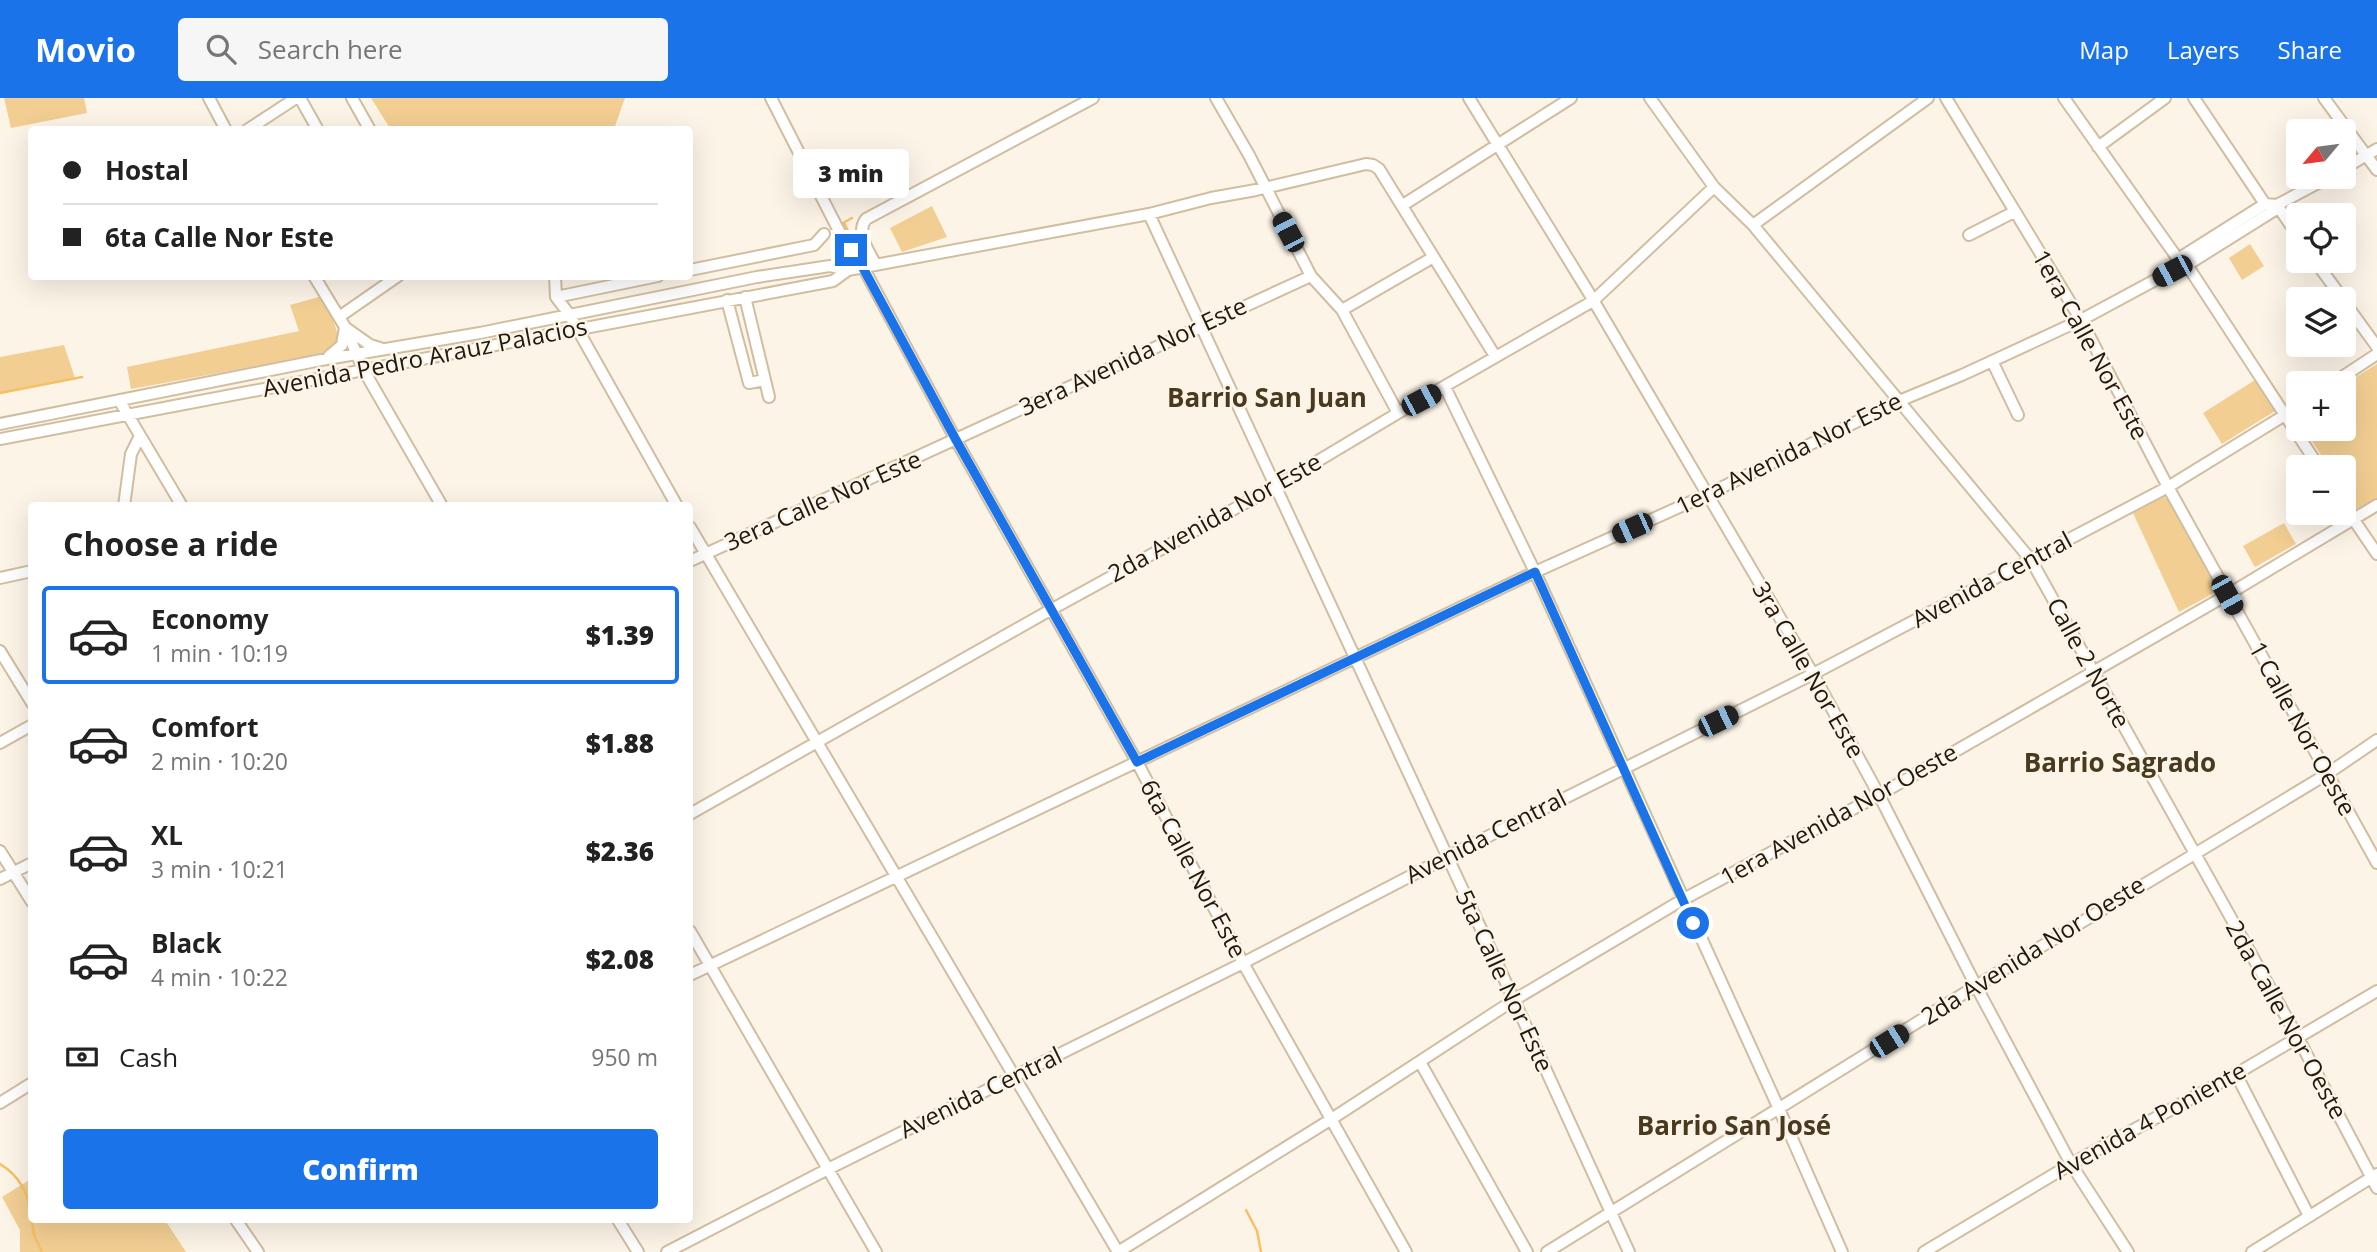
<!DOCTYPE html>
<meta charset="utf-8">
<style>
:root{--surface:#fff;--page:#f6f6f6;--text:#222;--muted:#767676;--line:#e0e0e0;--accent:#1a73e8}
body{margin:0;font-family:"Open Sans",sans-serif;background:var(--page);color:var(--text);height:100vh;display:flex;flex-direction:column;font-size:26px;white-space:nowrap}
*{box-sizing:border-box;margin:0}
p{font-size:23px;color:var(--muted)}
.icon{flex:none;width:38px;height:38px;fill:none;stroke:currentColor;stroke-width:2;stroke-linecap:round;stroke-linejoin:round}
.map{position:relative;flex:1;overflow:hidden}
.side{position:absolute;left:28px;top:404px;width:665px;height:721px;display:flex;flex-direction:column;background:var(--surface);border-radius:7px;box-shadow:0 7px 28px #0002}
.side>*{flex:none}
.hud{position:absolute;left:28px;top:28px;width:665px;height:154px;border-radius:7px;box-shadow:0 7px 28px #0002;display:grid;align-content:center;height:154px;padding:0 35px;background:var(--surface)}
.needle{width:46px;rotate:241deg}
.buttons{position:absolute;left:2286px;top:21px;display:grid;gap:14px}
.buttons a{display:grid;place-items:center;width:70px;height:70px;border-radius:7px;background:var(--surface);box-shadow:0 7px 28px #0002;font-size:35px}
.end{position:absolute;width:32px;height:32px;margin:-16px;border:9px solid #1a73e8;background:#fff;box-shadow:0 0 0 4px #fff}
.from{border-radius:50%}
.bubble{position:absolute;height:49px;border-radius:7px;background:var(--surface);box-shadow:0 7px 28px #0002;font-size:23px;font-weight:800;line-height:49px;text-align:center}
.car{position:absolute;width:21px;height:42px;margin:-21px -10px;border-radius:9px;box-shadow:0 0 5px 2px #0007;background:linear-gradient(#222 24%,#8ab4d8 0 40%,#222 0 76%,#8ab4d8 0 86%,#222 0)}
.hud b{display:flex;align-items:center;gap:24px;height:66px;font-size:26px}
.hud b+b{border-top:2px solid var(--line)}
.hud i{width:18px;height:18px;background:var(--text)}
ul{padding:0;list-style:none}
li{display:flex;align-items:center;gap:21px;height:98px;margin:0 14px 10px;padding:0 21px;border:4px solid transparent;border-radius:7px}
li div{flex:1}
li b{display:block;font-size:26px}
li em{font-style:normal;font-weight:800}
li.active{border-color:var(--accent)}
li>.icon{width:63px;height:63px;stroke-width:1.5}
h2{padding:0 35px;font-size:32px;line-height:84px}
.pay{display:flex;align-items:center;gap:18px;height:77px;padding:0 35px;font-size:26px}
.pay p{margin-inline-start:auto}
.primary-button{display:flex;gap:14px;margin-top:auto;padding:14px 35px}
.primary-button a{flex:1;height:80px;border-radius:7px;background:var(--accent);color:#fff;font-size:28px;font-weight:800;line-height:80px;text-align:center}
header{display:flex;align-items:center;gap:42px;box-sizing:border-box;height:98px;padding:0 35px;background:var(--accent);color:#fff}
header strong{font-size:33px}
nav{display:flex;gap:38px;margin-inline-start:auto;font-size:24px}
.search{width:490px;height:63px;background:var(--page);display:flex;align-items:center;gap:18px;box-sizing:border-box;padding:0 24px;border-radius:7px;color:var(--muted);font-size:26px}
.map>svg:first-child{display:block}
.green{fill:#f2ce93}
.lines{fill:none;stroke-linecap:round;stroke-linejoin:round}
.stream{stroke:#f6c165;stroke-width:2.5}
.minor-casing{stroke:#d1bea0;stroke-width:14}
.minor{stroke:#fff;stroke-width:10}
.route{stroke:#1a73e8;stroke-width:9}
.labels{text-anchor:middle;stroke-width:5;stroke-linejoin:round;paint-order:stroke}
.street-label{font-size:24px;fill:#20190e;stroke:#fcf4e7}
.neighbourhood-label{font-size:26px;font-weight:bold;fill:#493a1f;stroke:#fcf4e7}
</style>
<header>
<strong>Movio</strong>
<div class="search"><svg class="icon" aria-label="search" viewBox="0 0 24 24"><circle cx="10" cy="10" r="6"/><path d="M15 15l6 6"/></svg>Search here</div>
<nav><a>Map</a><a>Layers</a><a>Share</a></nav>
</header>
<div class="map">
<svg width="2377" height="1154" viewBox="0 0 2377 1154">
<rect width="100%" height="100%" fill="#fcf4e7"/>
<path class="green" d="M4,0H84L87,15L11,30Z
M371,0H625L614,31L391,32Z
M932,108L947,139L902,154L890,130Z
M2250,146L2264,168L2242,182L2229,160Z
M322,198C327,211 346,239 333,251C330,254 326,255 323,256L131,291L127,269L299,233L290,207Z
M64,247L75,280L0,295V259Z
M2377,266V400L2356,412L2343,392V369H2329L2304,331H2343V287Z
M2255,282L2275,313L2222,346L2203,315Z
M2163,399L2169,401L2219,489L2216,494L2179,514L2133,415Z
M2284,425L2296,446L2255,469L2243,448Z
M31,1081L32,1122H165L186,1154H20V1132L2,1099Z"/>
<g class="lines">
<path class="stream" d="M843,125L852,120
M844,125L860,156
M0,295L82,279
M0,1066C20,1078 27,1094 32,1117
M1246,1112L1257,1133L1261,1154
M32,1122L34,1137L42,1154"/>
<g class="minor-casing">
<path id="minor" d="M209,0L226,32
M300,0L318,32
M352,0L370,32
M771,0L839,133L863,169L956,342L1137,664L1243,865L1406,1154
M1216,0L1249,57L1311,178L1342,212L1398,315
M1469,0L1589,195L1813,576L1879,697L1976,888L2071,1066L2128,1154
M1650,0L1714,89L1753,127L2031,462L2298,940L2377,1090
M1946,0L2081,222L2168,389L2377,765
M2064,0L2178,161L2187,167L2319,369
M2194,0L2265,106
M2324,0L2377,72
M247,32L296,0
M2098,49L2165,0
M2343,71L2377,51
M1403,107L1571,0
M2277,107L2298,138
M1149,116L1514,902L1629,1154
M1753,127L1928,0
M1969,137L2014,114
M841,141L848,172
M2178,161L2265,106L2277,107L2329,79
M2315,163L2343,201
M876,167C869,153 855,136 866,121L1093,0
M2187,167L2278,110
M690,172L814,147L824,136
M314,178L345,229L363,271L442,408
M555,178L556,199L569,216L677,408
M556,199L658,178
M745,199L769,299
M727,202L749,285L765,282
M2343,202L2377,249
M1342,212L1432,160
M339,219L398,178
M346,230L370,247L380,250
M329,258L342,247L345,229
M1992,263L2018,317
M2333,285L2377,256
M1445,289L1535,474L1779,1011L1842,1154
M119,302L182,408
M0,326L321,262L480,235L757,179L830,168L848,172L1149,116L1211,100L1256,92L1366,66L1373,67L1379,71L1495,258
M0,341L833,183L848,172
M2343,406L2377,456
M124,408L131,356L140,338
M690,429L1118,1154
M690,463L1311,178
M0,480L32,473
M0,553L32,605
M0,645L32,627
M690,716L1045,515L1276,388L1398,315L1593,203L1714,89
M0,753L32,804
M0,781L32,765
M690,833L876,1154
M690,877L1535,474L1706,397L1899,303L1962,277L2081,222L2172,173L2178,161
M1420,964L1527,1154
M2236,976L2309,1118
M0,1005L32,985
M236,1122L258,1154
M618,1122L638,1154
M667,1154L828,1071L1243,865L1447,759L1813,576L2168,389L2298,309
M1118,1154L1330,1022L1514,902L1682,802L1879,697L2227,497L2377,407
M1547,1154L1976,888L2327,676L2377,642
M1924,1154L2071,1066L2236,976L2377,893
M2252,1154L2377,1076"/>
</g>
<use href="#minor" class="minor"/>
</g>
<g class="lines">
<path class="route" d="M851,152L863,170L956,342L1137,664L1535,474L1693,825"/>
</g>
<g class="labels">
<g class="street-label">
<text transform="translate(2090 247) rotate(61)" y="8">1era Calle Nor Este</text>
<text transform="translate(1133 259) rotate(-25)" y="8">3era Avenida Nor Este</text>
<text transform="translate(425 260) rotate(-11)" y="8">Avenida Pedro Arauz Palacios</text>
<text transform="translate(1789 356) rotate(-26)" y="8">1era Avenida Nor Este</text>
<text transform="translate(823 403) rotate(-24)" y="8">3era Calle Nor Este</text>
<text transform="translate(1215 420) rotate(-29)" y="8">2da Avenida Nor Este</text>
<text transform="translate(1992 482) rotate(-28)" y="8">Avenida Central</text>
<text transform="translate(2088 565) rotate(61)" y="8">Calle 2 Norte</text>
<text transform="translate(1808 572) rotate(60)" y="8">3ra Calle Nor Este</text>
<text transform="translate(2302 631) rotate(61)" y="8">1 Calle Nor Oeste</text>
<text transform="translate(1839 717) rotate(-29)" y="8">1era Avenida Nor Oeste</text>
<text transform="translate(1486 739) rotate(-27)" y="8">Avenida Central</text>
<text transform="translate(1193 771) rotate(62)" y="8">6ta Calle Nor Este</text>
<text transform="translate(2033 853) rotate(-32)" y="8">2da Avenida Nor Oeste</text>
<text transform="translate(1504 883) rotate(65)" y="8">5ta Calle Nor Este</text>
<text transform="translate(2286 922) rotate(61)" y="8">2da Calle Nor Oeste</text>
<text transform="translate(981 995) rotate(-26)" y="8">Avenida Central</text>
<text transform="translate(2150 1023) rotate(-29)" y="8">Avenida 4 Poniente</text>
</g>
<g class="neighbourhood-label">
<text x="1267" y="309">Barrio San Juan</text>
<text x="2120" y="674">Barrio Sagrado</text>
<text x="1734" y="1037">Barrio San José</text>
</g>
</g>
</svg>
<div class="buttons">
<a><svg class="needle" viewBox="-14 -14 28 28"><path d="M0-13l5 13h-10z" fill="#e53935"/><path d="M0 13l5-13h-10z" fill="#767676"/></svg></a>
<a><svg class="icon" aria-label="locate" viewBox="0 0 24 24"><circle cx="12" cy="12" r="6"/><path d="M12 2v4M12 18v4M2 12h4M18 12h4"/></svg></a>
<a><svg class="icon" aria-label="layers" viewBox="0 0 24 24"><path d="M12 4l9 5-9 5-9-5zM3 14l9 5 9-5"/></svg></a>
<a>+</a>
<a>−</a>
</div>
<i class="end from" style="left:1693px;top:825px"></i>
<i class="end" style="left:851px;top:152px"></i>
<div class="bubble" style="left:793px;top:51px;width:116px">3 min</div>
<i class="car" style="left:1288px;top:134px;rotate:332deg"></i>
<i class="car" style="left:2172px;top:173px;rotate:242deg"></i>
<i class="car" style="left:1421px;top:302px;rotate:62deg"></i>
<i class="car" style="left:1632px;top:430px;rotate:246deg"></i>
<i class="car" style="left:2227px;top:497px;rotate:151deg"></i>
<i class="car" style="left:1718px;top:623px;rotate:64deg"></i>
<i class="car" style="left:1889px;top:943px;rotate:58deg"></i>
<div class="hud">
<b><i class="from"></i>Hostal</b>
<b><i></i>6ta Calle Nor Este</b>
</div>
<section class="side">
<h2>Choose a ride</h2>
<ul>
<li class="active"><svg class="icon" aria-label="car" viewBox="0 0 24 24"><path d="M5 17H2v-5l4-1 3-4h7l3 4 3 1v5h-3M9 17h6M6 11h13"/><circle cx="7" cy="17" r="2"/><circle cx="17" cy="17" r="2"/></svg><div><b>Economy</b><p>1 min · 10:19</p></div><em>$1.39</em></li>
<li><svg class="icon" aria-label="car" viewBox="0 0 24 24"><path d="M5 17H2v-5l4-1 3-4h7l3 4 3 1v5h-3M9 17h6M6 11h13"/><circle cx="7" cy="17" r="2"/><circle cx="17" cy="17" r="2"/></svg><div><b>Comfort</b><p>2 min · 10:20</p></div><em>$1.88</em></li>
<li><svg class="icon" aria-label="car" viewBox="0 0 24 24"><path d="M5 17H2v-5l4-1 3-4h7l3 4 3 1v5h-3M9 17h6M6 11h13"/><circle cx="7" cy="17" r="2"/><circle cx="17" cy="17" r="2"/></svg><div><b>XL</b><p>3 min · 10:21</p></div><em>$2.36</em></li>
<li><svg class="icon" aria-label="car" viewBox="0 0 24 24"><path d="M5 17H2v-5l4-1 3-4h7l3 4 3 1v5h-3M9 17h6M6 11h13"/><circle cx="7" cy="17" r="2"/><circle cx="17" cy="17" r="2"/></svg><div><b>Black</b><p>4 min · 10:22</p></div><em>$2.08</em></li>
</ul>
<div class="pay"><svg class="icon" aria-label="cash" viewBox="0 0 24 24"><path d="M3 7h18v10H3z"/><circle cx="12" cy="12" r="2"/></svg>Cash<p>950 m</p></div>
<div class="primary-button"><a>Confirm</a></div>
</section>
</div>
